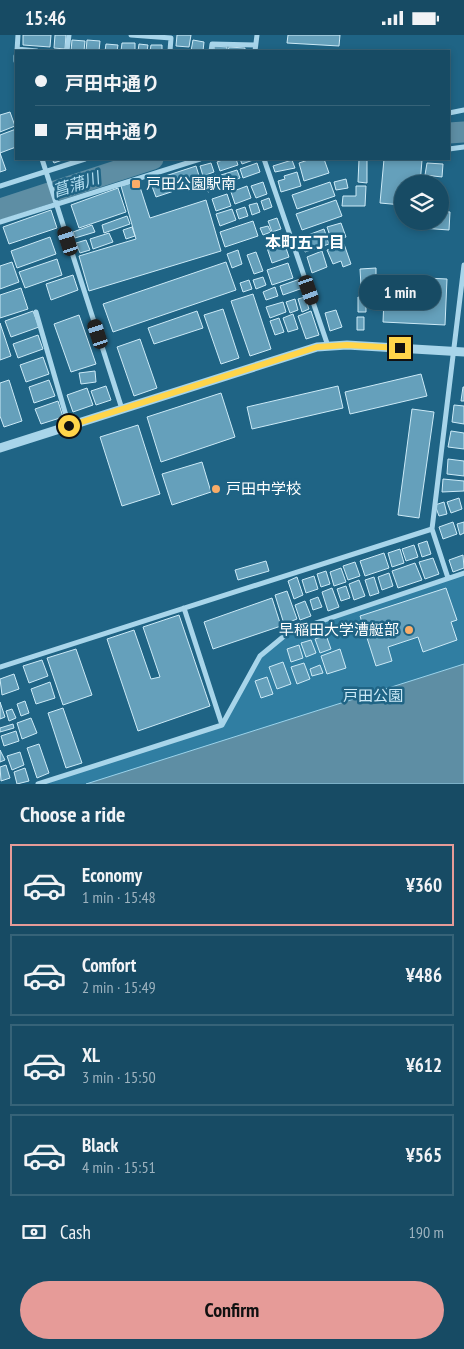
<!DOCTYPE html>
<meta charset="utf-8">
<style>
:root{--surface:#174b64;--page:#24556d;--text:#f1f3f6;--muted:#9eb3bf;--line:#366378;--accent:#e69b98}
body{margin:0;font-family:"PT Sans Narrow","Noto Sans JP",sans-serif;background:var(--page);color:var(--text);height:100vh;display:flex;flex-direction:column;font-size:19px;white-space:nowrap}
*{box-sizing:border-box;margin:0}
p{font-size:16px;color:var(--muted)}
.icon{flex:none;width:28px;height:28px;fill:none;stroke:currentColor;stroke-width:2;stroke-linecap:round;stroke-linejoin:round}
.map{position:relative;height:749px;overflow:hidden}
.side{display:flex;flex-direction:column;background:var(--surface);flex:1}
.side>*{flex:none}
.hud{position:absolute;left:15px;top:15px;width:435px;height:110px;border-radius:0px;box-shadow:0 2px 8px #0003,0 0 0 1px var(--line);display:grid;align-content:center;height:110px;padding:0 20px;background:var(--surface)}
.controls{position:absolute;left:394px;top:140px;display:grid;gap:10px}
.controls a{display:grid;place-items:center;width:55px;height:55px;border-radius:50%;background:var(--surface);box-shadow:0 2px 8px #0003,0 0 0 1px var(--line);font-size:25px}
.end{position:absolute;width:22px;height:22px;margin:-11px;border:6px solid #ffd54a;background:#111;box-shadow:0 0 0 2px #111}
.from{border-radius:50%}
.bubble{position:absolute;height:35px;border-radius:18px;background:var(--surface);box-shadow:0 2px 8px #0003,0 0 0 1px var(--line);font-size:16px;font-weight:600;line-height:35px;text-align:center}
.car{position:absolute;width:15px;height:30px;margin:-15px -8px;border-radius:6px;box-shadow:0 0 4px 1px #0007;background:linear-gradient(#222 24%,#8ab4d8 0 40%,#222 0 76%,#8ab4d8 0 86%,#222 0)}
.hud b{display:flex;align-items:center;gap:18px;height:48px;font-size:19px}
.hud b+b{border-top:1px solid var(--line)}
.hud i{width:12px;height:12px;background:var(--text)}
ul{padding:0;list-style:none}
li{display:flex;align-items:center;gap:15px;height:82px;margin:0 10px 8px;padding:0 10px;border:2px solid var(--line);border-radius:0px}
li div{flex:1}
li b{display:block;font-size:19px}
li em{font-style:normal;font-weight:600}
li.on{border-color:var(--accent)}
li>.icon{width:45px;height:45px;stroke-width:1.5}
h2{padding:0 20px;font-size:22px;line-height:60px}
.pay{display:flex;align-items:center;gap:12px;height:55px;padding:0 20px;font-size:19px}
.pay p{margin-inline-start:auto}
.cta{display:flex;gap:10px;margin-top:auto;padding:10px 20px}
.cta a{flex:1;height:58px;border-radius:30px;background:var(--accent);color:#111;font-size:20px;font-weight:600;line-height:58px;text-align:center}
.status{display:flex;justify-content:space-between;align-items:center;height:35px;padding:0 25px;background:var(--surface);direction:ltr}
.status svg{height:14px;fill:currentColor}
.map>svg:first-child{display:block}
.green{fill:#307ea2}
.water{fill:#5e8ea4;stroke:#9bd3eb}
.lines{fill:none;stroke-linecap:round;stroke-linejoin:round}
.river{stroke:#5e8ea4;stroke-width:21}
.building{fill:#65a0bb;stroke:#cceaf7}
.minor{stroke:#a8d5ea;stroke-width:5}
.tertiary{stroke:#a8d5ea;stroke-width:9}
.route{stroke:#ffd54a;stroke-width:6}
.poi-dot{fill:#f8ac68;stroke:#1f6485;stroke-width:2}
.labels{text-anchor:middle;stroke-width:5;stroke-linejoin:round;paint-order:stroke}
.poi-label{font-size:15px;fill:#fff;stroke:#1f6485;text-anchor:start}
.park-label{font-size:15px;fill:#cceaf7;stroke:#1f6485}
.water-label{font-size:16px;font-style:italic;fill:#b3def1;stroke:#1f6485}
.neighbourhood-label{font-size:16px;font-weight:bold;fill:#fff;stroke:#1f6485}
</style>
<div class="status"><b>15:46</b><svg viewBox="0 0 49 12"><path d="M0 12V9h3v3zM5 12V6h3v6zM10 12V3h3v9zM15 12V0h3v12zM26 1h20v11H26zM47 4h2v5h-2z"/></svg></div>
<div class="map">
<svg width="464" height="749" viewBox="0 0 464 749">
<rect width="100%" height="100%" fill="#1f6485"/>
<path class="green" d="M464,538V749H37L222,690L260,621L298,593Z"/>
<path class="water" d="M464,629V749H86Z"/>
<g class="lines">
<path class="river" d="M449,98L464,97
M0,174L153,124"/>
</g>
<path class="building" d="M23,0H51L50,12L23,10Z
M55,0H66L65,14L54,13Z
M177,0H191L189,12L176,11Z
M288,0H340L339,11L287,8Z
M72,5L85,6L84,16H71Z
M87,5L100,6L99,16H86Z
M193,5L204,7L203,16H191Z
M122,8H135V16H121Z
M106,9L118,10L117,16H105Z
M139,9L148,10L147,16H138Z
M151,10H162V16H150Z
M214,11L227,12V16H214Z
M229,12L245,13V16H228Z
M10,77L15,91L0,97V80Z
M16,94V112L0,118L6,135L0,137V100Z
M52,124H65L54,128Z
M225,124H236L238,130L220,136L217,127Z
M240,124H256L242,129Z
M311,124H324L329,138L304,146L299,128Z
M359,124H367V148L358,147Z
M384,124L422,125L420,149H402V170L380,168Z
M292,125L295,133L275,137L273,131Z
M211,128L214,137L203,141L200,131Z
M257,128L260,137L243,143L240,134Z
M427,128L443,129L442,142L425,140Z
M196,131L201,147L156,162L150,146Z
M237,135L240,143L224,149L221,140Z
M297,137L301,151L281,157L278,146L285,144L284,141Z
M216,140L220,153L208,157L204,145Z
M346,144L348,153L336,155L334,147Z
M138,146L150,183L206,165L221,216L89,256L79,221L136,204L121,151Z
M263,147L267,159L256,163L251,151Z
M330,147L335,161L297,174L292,160Z
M247,151L251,163L235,169L231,157Z
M356,151H366L365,171H342L343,161H356Z
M118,153L126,177L79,193L71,170Z
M227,159L231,171L216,176L212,164Z
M269,163L272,172L264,175L261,166Z
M336,165L342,181L302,195L296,179Z
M257,168L260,177L252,180L249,170Z
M245,172L248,181L239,184L236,175Z
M232,174L236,185L220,191L216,179Z
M51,175L57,193L9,209L3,192Z
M440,176L450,177L449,195L421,193V186H440Z
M127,181L130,189L104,198L102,190Z
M277,183L281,194L272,197L268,186Z
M253,186L258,201L225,212L220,197Z
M341,188L346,202L332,207L327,192Z
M92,190L95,197L75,203L73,197Z
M268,191L271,197L263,200L260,193Z
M132,192L135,201L126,204L123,195Z
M324,194L329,209L305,217L300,203Z
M109,198L113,207L93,214L90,204Z
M50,202L56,219L17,233L11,216Z
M86,205L90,215L80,218L76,208Z
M284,207L289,222L272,228L267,213Z
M344,209L351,229L343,232L341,226L333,229L327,215Z
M238,215L242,229L232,233L227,219Z
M322,216L327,232L312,238L307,222Z
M256,217L263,236L254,239L247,220Z
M57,224L62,240L25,253L19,237Z
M12,227L19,247L0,254V231Z
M226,227L236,255L113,297L103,269Z
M288,228L293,243L272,250L267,235Z
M376,233V245H367L368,252L361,251L360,234Z
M73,240L78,255L51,265L46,249Z
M385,241L447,244L445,290L383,287Z
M263,242L266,250L256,254L253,245Z
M300,244L303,253L283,260L280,251Z
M249,245L252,254L243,257L240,248Z
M275,252L278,261L266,265L263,257Z
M21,253L28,274L0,283V260Z
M253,259L271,314L250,321L231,266Z
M305,262L309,274L302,277L298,264Z
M358,262H366V277H358Z
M295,264L298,275L290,278L286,267Z
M283,267L286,277L270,283L266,272Z
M223,274L239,323L221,329L204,280Z
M336,275L342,292L330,296L325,278Z
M33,276L39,292L11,302L5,286Z
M197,276L203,293L154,309L148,293Z
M311,276L319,300L306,304L298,281Z
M293,279L298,294L288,297L283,283Z
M79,280L96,329L71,337L54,289Z
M357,282H364V295H357Z
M279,283L284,297L275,300L270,286Z
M0,288L11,321L0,325Z
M38,300L43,314L18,323L13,309Z
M140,304L157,353L134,361L117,312Z
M43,322L49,339L26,347L20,330Z
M95,336L96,347L81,349L79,338Z
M421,339L427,361L350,379L345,357Z
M9,345L22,386L4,392L0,381V348Z
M49,345L55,361L34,368L29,352Z
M106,351L111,365L96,370L91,356Z
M338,351L343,373L252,394L247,372Z
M463,352H464V366H461Z
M87,353L93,370L73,377L67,360Z
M221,358L235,402L161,427L147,382Z
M58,366L63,382L41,389L35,374Z
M454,370L464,371V389L452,387Z
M412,374L434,377L419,483L398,480Z
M138,390L160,459L122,471L100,402Z
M451,396L464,398V414L448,412Z
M448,424L464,426V441L447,439Z
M202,427L211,457L172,470L162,439Z
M443,444L464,446V456L442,457Z
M459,463L462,474L451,478L447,467Z
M444,467L447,479L439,481L435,470Z
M453,487L457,499L443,504L439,492Z
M464,487V498L460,500L457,489Z
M427,506L431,519L422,522L418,509Z
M414,510L418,522L406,526L402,514Z
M400,514L404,528L392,532L388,518Z
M384,518L389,533L365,541L360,526Z
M463,520L464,533L453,537L449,525Z
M433,523L439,539L425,544L419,527Z
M266,526L269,536L238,545L235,535Z
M355,527L360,541L348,545L343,531Z
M415,528L422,545L398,553L392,536Z
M341,533L346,547L334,551L330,537Z
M326,536L330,549L321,552L317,539Z
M389,538L393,551L382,555L378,542Z
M314,541L318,554L306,558L302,545Z
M297,542L303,560L294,564L288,546Z
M374,542L379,558L370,561L365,545Z
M359,545L365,561L354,565L349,549Z
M346,551L350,563L341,566L337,554Z
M332,553L339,572L328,576L322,557Z
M446,553L457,585L451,587L457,605L423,617L418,602L388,612L392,626L376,631L360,581Z
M287,556L297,584L284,589L275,560Z
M318,562L322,572L313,575L310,565Z
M272,563L281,591L213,614L204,587Z
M305,566L311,581L300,585L295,570Z
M179,580L210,671L138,696L107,604L134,595L151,644L160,642L143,592Z
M326,600L331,614L320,618L315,604Z
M311,605L316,618L306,622L301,608Z
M299,610L303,623L291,627L287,614Z
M76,614L92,660L63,670L47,623Z
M340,614L346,633L327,639L321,621Z
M42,625L48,641L29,648L23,631Z
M283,627L291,649L277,654L269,632Z
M304,628L310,644L297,649L291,632Z
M320,630L323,638L312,641L310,634Z
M14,639L19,654L2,660L0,644Z
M267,642L273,659L261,663L255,646Z
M50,647L55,663L36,669L31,654Z
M25,666L29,678L21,681L17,669Z
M0,667L5,682L0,684Z
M63,673L82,728L66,733L48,678Z
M12,674L16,683L9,686L6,676Z
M31,683L37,698L22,704L17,688Z
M13,689L14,693L0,697V693Z
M16,696L19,706L4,711L1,701Z
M39,709L49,738L37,743L27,713Z
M0,715L5,725L0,727Z
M20,717L24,730L12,735L7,721Z
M6,730L10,743L1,746L0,732Z
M25,733L29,746L17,749L14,737Z"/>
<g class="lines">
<path class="minor" d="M131,0L171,3L170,16
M17,14L37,16
M17,16L18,0
M67,16L69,0
M211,16L212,9L255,10
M255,16L257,0
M16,21V26
M449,78L464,75
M449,114L464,112
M42,124L122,374
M264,124L328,311
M0,151L85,124
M0,187L200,124
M36,277L69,391
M448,543L432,494L464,230
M184,573L222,690
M0,632L432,494
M38,749L222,690L260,621L289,597L464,538"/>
<path class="tertiary" d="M0,413L317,312L347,310L464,317"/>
</g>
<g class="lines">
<path class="route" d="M69,391L317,312L347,310L400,313"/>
</g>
<g class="poi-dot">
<rect x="131" y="144" width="10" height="10" rx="2.5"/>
<circle cx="216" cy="454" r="5"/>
<circle cx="409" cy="595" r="5"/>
</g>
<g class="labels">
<g class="poi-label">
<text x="146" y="154">戸田公園駅南</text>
<text x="226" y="459">戸田中学校</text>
<text x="399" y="600" text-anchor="end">早稲田大学漕艇部</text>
</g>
<g class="park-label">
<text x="373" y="666">戸田公園</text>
</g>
<g class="water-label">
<text transform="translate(76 149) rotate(-18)" y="6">菖蒲川</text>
</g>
<g class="neighbourhood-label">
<text x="305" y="213">本町五丁目</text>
</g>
</g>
</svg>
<div class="controls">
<a><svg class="icon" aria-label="layers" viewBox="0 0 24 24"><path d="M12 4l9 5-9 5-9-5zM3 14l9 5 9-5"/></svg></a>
</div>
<i class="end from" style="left:69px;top:391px"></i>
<i class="end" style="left:400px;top:313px"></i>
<div class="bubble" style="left:359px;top:240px;width:82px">1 min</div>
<i class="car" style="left:68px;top:206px;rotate:342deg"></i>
<i class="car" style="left:309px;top:255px;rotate:161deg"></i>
<i class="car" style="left:98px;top:299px;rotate:342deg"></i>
<div class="hud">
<b><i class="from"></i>戸田中通り</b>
<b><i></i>戸田中通り</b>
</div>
</div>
<section class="side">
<h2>Choose a ride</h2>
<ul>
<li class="on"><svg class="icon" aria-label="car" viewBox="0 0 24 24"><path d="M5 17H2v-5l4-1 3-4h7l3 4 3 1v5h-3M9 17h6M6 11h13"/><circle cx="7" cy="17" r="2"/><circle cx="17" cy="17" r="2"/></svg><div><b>Economy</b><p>1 min · 15:48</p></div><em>¥360</em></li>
<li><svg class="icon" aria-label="car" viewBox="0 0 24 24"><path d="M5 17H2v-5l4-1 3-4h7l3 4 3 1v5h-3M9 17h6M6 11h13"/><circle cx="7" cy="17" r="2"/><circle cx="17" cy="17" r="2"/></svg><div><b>Comfort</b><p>2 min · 15:49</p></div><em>¥486</em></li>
<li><svg class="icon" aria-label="car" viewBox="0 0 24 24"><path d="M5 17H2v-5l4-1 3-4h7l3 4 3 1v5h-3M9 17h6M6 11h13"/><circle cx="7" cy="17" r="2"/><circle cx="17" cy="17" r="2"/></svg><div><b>XL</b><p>3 min · 15:50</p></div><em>¥612</em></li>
<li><svg class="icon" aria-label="car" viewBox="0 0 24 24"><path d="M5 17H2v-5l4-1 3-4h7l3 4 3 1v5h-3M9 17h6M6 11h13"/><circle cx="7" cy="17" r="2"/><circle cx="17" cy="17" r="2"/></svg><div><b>Black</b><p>4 min · 15:51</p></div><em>¥565</em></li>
</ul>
<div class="pay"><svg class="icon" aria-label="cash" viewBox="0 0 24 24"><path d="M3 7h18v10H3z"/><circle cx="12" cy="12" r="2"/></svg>Cash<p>190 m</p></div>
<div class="cta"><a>Confirm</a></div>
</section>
